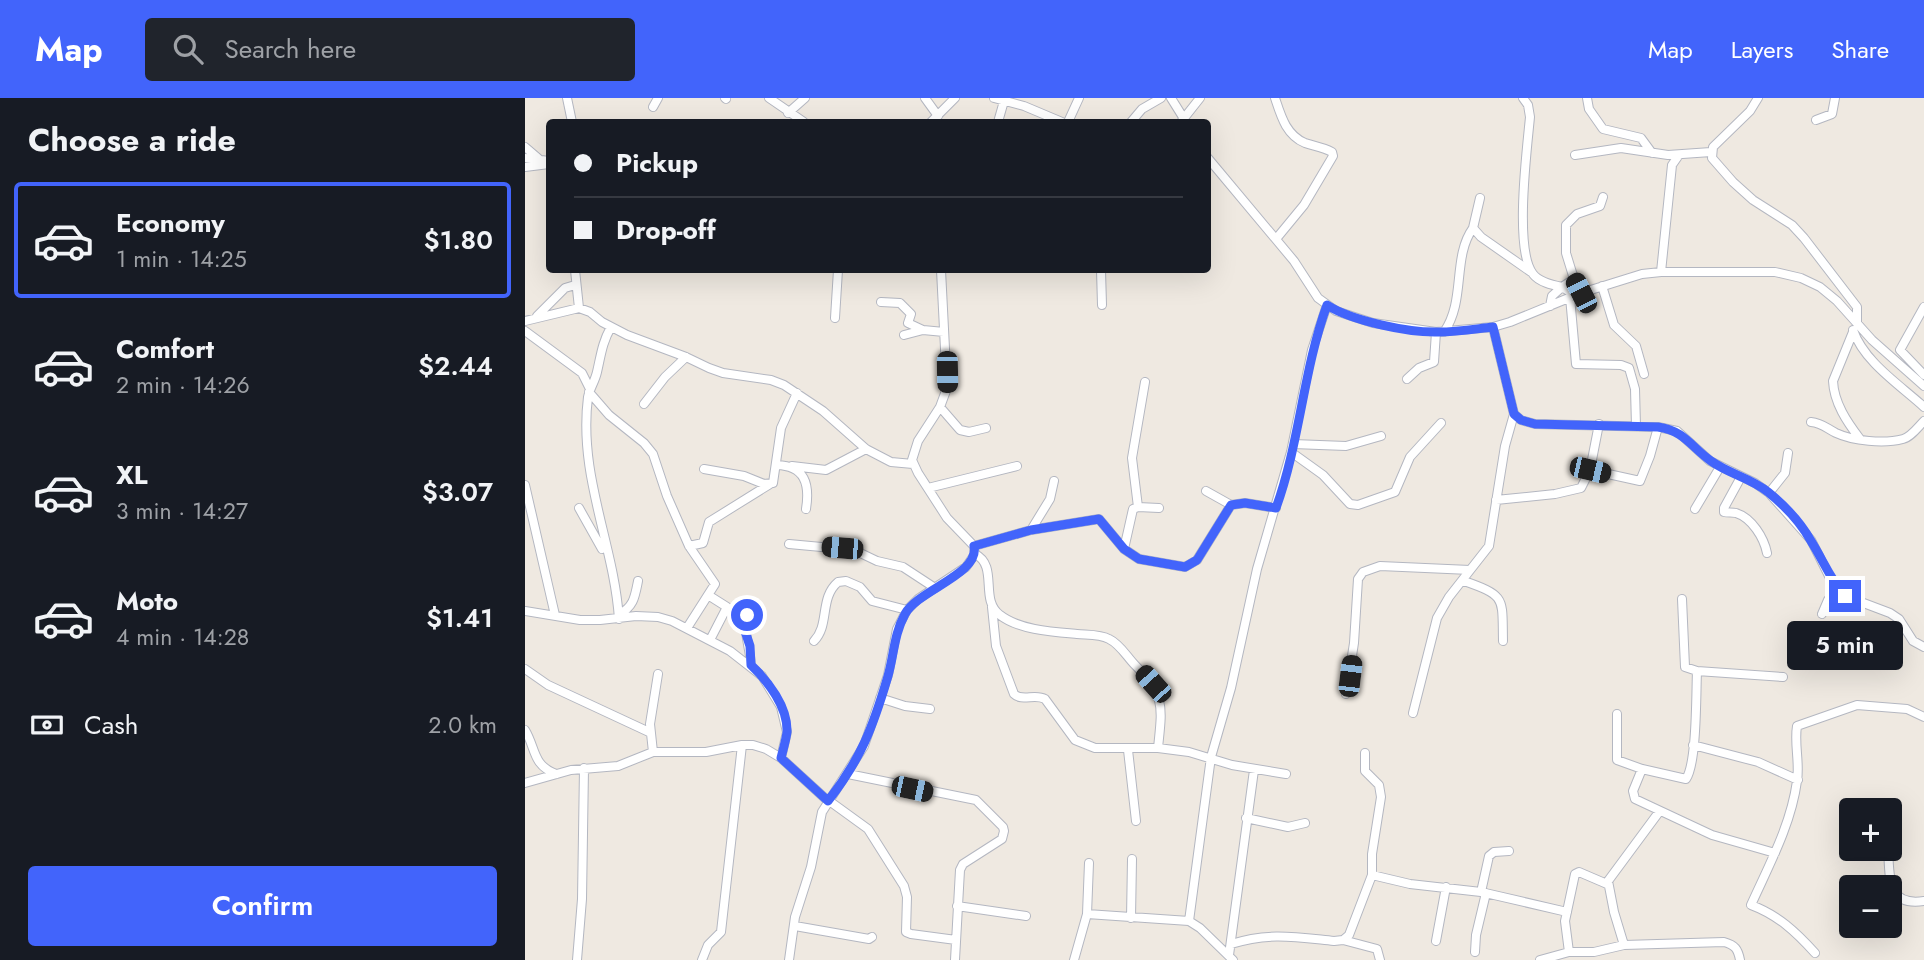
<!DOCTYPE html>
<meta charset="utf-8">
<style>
:root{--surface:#171b24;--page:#20242c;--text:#f1f3f6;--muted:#9ea1a6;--line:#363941;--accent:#4264fb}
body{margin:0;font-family:Jost,sans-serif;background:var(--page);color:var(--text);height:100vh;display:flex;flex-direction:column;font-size:26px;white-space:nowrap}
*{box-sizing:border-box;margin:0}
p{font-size:23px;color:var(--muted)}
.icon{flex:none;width:38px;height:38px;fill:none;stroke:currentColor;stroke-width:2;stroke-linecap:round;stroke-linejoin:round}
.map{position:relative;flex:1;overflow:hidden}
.details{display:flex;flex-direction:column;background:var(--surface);width:525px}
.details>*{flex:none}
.banner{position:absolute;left:21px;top:21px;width:665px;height:154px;border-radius:7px;box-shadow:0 7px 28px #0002;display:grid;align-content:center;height:154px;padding:0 28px;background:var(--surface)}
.controls{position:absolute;left:1314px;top:700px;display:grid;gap:14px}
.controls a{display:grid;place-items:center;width:63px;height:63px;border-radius:7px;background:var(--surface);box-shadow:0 7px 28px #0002;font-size:35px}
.end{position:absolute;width:32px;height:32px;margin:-16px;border:9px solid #4264fb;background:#fff;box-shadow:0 0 0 4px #fff}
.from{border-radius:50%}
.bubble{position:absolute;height:49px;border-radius:7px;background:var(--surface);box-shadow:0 7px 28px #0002;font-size:23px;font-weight:600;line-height:49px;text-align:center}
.car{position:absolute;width:21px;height:42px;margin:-21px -10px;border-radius:9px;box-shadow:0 0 5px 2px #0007;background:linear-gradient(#222 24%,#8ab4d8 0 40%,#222 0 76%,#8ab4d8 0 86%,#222 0)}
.banner b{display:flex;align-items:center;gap:24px;height:66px;font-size:26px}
.banner b+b{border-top:2px solid var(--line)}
.banner i{width:18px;height:18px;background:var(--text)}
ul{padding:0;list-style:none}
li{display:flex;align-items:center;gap:21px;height:116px;margin:0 14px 10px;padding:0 14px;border:4px solid transparent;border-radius:7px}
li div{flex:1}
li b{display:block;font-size:26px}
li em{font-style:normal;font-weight:600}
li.selected{border-color:var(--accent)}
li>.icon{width:63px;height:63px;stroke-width:1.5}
h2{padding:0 28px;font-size:32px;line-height:84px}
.pay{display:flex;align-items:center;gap:18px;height:77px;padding:0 28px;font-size:26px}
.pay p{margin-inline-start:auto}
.button{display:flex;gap:14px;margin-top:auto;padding:14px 28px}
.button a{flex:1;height:80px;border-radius:7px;background:var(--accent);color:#fff;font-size:28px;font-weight:600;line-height:80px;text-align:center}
header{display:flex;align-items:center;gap:42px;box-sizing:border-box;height:98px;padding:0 35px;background:var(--accent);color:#fff}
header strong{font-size:33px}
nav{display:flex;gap:38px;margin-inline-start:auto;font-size:24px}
.search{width:490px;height:63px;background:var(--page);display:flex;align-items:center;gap:18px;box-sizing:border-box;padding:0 24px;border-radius:7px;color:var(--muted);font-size:26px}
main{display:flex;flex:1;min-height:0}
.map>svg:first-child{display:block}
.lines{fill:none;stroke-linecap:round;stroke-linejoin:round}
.minor-casing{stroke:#b4b7c1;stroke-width:10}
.minor{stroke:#fff;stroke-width:8}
.route{stroke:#4264fb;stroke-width:9}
</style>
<header>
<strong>Map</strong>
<div class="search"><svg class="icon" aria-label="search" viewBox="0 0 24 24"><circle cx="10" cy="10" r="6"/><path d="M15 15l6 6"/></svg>Search here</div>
<nav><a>Map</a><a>Layers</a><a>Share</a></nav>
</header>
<main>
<section class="details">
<h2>Choose a ride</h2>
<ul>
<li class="selected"><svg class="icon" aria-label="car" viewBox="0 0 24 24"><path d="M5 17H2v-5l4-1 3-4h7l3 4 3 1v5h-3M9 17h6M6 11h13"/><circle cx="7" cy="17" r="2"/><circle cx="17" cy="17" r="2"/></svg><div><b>Economy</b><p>1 min · 14:25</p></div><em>$1.80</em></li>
<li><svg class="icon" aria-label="car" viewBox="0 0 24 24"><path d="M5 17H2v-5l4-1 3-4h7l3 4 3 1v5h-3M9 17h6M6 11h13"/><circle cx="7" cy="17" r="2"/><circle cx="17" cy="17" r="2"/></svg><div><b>Comfort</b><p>2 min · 14:26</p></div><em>$2.44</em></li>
<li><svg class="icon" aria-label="car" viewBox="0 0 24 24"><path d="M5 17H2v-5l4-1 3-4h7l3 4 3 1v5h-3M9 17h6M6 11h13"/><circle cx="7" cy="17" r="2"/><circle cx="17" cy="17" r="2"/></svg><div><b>XL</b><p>3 min · 14:27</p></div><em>$3.07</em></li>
<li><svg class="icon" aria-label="car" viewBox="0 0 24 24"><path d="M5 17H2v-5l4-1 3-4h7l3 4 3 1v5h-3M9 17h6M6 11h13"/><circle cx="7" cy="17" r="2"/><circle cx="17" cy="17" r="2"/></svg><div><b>Moto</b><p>4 min · 14:28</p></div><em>$1.41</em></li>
</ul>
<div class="pay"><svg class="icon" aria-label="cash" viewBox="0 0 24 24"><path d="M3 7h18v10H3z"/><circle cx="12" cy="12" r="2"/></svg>Cash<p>2.0 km</p></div>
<div class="button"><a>Confirm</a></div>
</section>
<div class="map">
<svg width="1399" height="862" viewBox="0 0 1399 862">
<rect width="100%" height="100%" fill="#efe9e1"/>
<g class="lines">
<g class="minor-casing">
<path id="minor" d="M42,0L47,24
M200,0L201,1
M244,0L279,24
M400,0L413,18
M469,0L499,8L537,24
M646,0L661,24
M750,0C756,18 761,37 780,45C789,48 798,49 807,54L808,58L779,107L751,141
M998,0L1003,7L1005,19C1002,51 989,152 1008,176C1014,184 1027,187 1037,189L1049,181L1056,195
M1062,0L1064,11L1078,31L1116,40L1127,55
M1233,0L1225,13L1188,49L1187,60L1208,84L1228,102L1267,127L1279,140L1332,209V225
M128,9L133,0
M263,15L280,0
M1291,22L1307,16L1310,0
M406,24L430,0
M473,24L479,3
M543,24L554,0
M606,24L617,11L636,0
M656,24L675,0
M0,49L14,61
M1050,57L1096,50L1143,57L1186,54
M682,59L769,163L793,200L811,213L848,225L911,234L968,229L985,224L1056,195L1117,176L1136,174H1250L1276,180L1295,189L1312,203L1347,242L1399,288
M0,60L24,63
M0,69L24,66
M955,100L948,130L956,139L1006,174
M50,172L54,210
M576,172L577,207
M1136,174L1147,67L1154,57
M1049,181L1041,155V127L1052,116L1075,108L1078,99
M1077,188L1089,227L1111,248L1119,276
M1045,199L1051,266L1096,267L1104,270L1110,291L1111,328
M356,204L375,205L386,216L383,225L398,232
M1025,208L1027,198L1037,189L1050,197
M1399,209L1375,252L1399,277
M12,218L40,190L50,187
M310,220L313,172
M0,223L54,210L65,214L77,224L102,237L161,259L184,270L198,275L246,282L259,287L298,313L341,351L366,364L388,366
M86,229C77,245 76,257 72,274C70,283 65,290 63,299C53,378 89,446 94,521
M968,229L989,316L996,322L1010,326L1133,329L1152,333L1185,363L1230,385L1244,395L1286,442L1304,478L1320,498L1365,515L1374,521L1388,543L1399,549
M1328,232C1339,264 1375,287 1399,309
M0,233L57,275L65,291
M919,234C941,203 927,159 948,130
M1328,234L1308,283C1309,305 1322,324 1335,341
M379,237L398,232L419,234
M882,281L894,270L909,264L911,234
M64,294L84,317L119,345L128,356L142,398L164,448L190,486L162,530
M119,306L140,279L161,259
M415,309L435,332L444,334L461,330
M1286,324C1297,325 1301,330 1311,335C1328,343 1359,346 1378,341C1386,339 1393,329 1399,323
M768,346L821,348L856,338
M766,354L798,377L825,406L833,407L870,394L885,359L916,325
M252,367C280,368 285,386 281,411
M267,368L301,372L341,351
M179,371L219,378L239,386L248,385L256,330L272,295
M1065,372L1115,383L1125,358L1133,329
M1216,379L1199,410V414C1203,415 1207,414 1211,415C1227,420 1239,440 1242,455
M0,387L30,517
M403,390L492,368
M681,393L706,407
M1244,395L1260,375L1263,355
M971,402L1030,396L1056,390L1065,372L1074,326
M613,409L607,360L620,284
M54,410L77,451
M1170,411L1195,369
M506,432L525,401L529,383
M264,446L329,452L352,463L378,469L410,490
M164,448L178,445L184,424L245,386
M449,448L506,432L574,421L599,451L614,461L660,469L672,462L706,407L720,405L751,410
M599,451L608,411L613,409L634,410
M450,456C474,468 454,502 475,517C494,532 529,534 552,536C562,537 575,536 584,541C595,546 602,559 610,567C641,598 637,610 633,650
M939,483C982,498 977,500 978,543
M183,497L202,509L185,542
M1157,501L1160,569L1172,573L1258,579
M467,509L471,548L489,596C497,604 510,595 520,601L550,642L570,650H633L664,654L707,667L761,676
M0,513L55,522H75L111,518L133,519L147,523L205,553L237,578L256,609L262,634L256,660
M94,516C109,509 110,498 113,483
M1297,516L1303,502L1313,490
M222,517C218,533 225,550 226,567
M289,543C305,527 294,500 313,484L321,483L335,489L347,503L382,512
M0,571L23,587L124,634
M821,596L829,545L833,481L838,474L855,468L945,472
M355,600L380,608L405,611
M888,615L912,520L924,499L964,448L980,348L989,316
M1092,616V662L1117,671L1161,681C1172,665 1171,596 1172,573
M0,632C11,650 7,667 31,676
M1168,647L1233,664L1273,682
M603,652L611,723
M128,654L125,626L133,576
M1117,671L1108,693L1110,701L1187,737L1250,755
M323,676L451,702L478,729L479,733L477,741L438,766L435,772L430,862
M0,685L46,672L93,668L128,654H181L217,647H228L241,651L256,660L303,703
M303,702L343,731L379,788L382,799L381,834L386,836L431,842
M721,720L763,729L780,725
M1363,751C1365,778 1361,809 1399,803
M847,777L885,786L956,794L1042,814
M1082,786L1054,774L1050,776L1040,823L1044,854H1069L1099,847L1199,844C1210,847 1213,851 1215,862
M956,794L964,758L969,754L984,753
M432,808L501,818
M562,816L664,823L675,830L708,862
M606,820L607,761
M664,823L686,659L706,590L732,471L766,354L787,252L802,207
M270,828L344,841L347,839
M818,842L852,851L855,862
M911,843L921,789
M706,846C744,834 770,839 809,843L818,842L824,837L847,777V756L856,699L854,687L840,673V655
M1099,847L1089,814L1083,783L1134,714
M950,854L951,837L961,795
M1290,855C1271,834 1253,817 1226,807C1244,767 1266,727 1272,683C1275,665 1269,646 1272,628L1332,607L1382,611L1399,619
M704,857L729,672
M52,862L57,801L59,670
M177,862L183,847L196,834L217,647
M264,862L270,819L286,769L297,714L339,648L363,577L372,531L382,512L393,501L441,469L450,456L449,448L422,420L393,375L387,362L393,343L415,309L422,290L416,172
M549,862L562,816L564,765
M1015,862L1044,854"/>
</g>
<use href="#minor" class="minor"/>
</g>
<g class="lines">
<path class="route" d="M222,517L219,530L225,548L226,567C243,583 263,609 262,634C261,642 258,652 256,660L303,703C336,661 348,629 363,578C369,557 369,536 380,516C393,492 455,476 449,448L506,432L574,421L599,451L614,461L660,469L672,462L706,407L720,405L751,410C775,344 778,273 802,207C827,223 884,235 914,234C932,234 950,231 968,229L989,316L996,322L1010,326L1133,329C1160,333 1166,349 1186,363C1204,376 1226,380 1243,394C1259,407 1276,425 1286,443C1298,462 1305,481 1320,498"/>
</g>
</svg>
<div class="controls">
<a>+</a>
<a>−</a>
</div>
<i class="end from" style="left:222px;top:517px"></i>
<i class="end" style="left:1320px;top:498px"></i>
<div class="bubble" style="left:1262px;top:523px;width:116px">5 min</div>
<i class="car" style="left:1056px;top:195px;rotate:333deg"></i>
<i class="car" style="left:422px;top:274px;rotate:179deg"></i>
<i class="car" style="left:1065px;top:372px;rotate:103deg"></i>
<i class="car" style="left:317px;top:450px;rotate:275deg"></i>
<i class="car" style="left:825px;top:578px;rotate:7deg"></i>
<i class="car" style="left:628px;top:586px;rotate:318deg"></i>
<i class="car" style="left:387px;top:691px;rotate:102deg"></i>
<div class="banner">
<b><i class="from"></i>Pickup</b>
<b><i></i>Drop-off</b>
</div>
</div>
</main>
